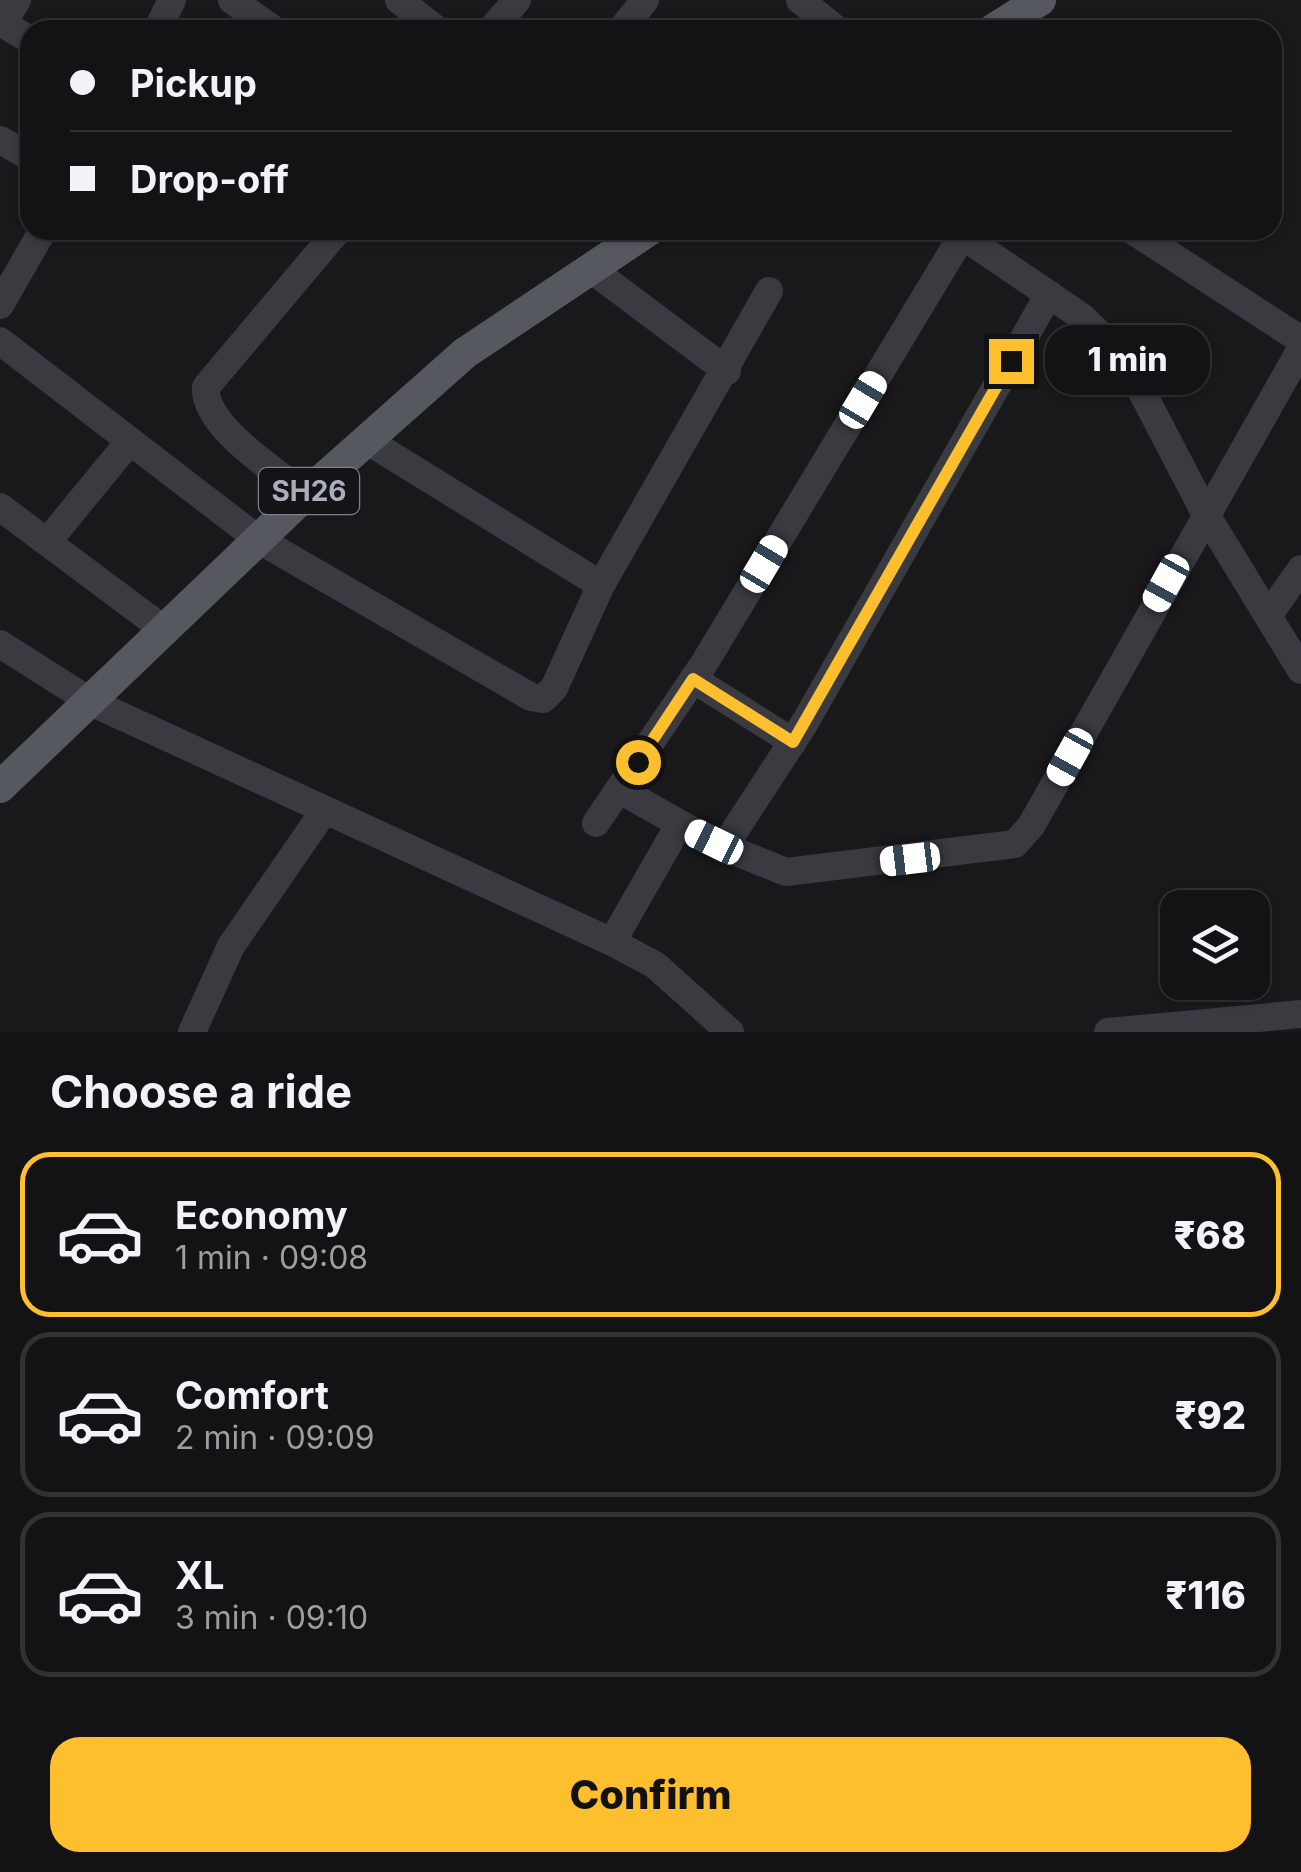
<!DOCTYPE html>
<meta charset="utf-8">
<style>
:root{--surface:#131315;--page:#202022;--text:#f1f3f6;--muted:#9d9ea0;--line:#323234;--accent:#febf2e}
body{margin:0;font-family:Inter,sans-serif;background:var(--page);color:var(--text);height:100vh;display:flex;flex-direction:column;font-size:38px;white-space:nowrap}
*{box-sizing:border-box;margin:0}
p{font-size:32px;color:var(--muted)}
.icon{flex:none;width:55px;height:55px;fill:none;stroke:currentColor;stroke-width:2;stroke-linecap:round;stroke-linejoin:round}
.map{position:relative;height:1032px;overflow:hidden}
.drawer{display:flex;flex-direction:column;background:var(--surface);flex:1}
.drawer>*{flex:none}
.banner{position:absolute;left:20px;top:20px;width:1262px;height:220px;border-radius:30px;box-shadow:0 2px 8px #0004,0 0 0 2px var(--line);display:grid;align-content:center;height:220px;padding:0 50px;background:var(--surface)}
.controls{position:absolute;left:1160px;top:890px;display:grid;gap:20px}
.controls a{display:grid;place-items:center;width:110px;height:110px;border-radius:20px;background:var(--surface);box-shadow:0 2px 8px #0004,0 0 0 2px var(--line);font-size:50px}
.end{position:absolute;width:45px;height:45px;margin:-22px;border:12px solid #febf2e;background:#111;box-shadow:0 0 0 5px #111}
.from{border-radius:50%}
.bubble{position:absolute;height:70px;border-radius:30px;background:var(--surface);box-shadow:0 2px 8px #0004,0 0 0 2px var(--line);font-size:32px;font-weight:800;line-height:70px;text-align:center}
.car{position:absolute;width:30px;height:60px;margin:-30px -15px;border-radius:12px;box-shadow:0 0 8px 2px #0007;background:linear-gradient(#fff 24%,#345 0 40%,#fff 0 76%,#345 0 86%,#fff 0)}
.banner b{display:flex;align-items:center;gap:35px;height:95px;font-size:38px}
.banner b+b{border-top:2px solid var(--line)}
.banner i{width:25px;height:25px;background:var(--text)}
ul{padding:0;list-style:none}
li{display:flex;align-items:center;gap:30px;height:165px;margin:0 20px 15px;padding:0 30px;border:5px solid var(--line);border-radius:30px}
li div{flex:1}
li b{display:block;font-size:38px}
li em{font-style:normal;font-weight:800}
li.selected{border-color:var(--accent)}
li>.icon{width:90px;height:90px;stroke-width:1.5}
h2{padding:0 50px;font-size:45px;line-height:120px}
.action{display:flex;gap:20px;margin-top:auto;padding:20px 50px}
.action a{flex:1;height:115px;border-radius:30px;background:var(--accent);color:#111;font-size:40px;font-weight:800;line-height:115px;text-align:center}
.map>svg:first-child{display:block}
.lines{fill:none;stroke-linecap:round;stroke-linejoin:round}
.minor{stroke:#3a3b41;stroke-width:28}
.major{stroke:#565860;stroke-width:32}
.route{stroke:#febf2e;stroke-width:12}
.labels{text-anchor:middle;stroke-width:8;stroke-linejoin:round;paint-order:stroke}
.shield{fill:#141417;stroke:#7e808a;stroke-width:2.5}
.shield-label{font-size:28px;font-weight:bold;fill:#abafbc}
</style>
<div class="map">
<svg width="1301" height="1032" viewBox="0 0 1301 1032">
<rect width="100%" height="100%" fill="#19191c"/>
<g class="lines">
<path class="minor" d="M232,0L274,30
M399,0L437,30
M800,0L837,30
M0,22L30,40
M3,23L17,0
M157,30L172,0
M491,30L517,0
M621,30L645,0
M0,140L30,157
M954,230L1082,317L1126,361L1205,513L1301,670
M1132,230L1301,340
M591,269L727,371
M0,305L43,230
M0,341L259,540L531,697L543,699L554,688L601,585L769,291
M368,441L601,585
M305,495C276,471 203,426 206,387L338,230
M0,507L166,631
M47,542L130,441
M1268,616L1301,569
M0,644L93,703L612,942L655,965L730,1032
M693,679L793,742
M620,790L714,843L786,872L1015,844L1031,826L1301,349
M596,823L705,662L962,236
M724,847L804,724L1049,294
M612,942L679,825
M192,1032L231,946L324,811
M1108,1032L1301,1014"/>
<path class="major" d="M993,30L1040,0
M0,787L305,495L465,353L649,230"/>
</g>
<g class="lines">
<path class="route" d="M638,762L693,679L793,742L1011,361"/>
</g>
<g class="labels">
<rect class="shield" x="259" y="468" width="100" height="46" rx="8"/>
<g class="shield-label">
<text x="309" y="501">SH26</text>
</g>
</g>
</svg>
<div class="controls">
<a><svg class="icon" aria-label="layers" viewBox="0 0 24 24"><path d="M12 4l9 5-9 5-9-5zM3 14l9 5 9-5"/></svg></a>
</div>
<i class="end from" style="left:638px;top:762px"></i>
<i class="end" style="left:1011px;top:361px"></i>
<div class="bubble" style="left:1045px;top:325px;width:165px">1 min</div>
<i class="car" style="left:863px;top:400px;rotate:31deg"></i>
<i class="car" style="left:764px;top:564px;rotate:31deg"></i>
<i class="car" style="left:1166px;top:583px;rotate:209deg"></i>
<i class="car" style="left:1070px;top:757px;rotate:209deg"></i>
<i class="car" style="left:714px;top:842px;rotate:296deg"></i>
<i class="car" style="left:910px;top:859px;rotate:263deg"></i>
<div class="banner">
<b><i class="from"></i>Pickup</b>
<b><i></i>Drop-off</b>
</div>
</div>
<section class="drawer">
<h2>Choose a ride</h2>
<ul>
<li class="selected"><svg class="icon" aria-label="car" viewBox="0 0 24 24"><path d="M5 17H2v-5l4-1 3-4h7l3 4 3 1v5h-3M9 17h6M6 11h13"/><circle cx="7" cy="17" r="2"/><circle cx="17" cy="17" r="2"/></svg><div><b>Economy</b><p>1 min · 09:08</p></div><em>₹68</em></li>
<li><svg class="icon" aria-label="car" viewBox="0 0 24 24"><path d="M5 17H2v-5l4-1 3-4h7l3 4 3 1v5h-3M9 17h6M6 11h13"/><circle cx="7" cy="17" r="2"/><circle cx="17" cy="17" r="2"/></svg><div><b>Comfort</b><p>2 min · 09:09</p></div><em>₹92</em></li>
<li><svg class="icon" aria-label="car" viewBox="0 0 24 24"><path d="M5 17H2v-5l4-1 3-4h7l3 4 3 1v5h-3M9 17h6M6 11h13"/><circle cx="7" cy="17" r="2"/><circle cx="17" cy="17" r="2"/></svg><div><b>XL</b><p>3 min · 09:10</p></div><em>₹116</em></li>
</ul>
<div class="action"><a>Confirm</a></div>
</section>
